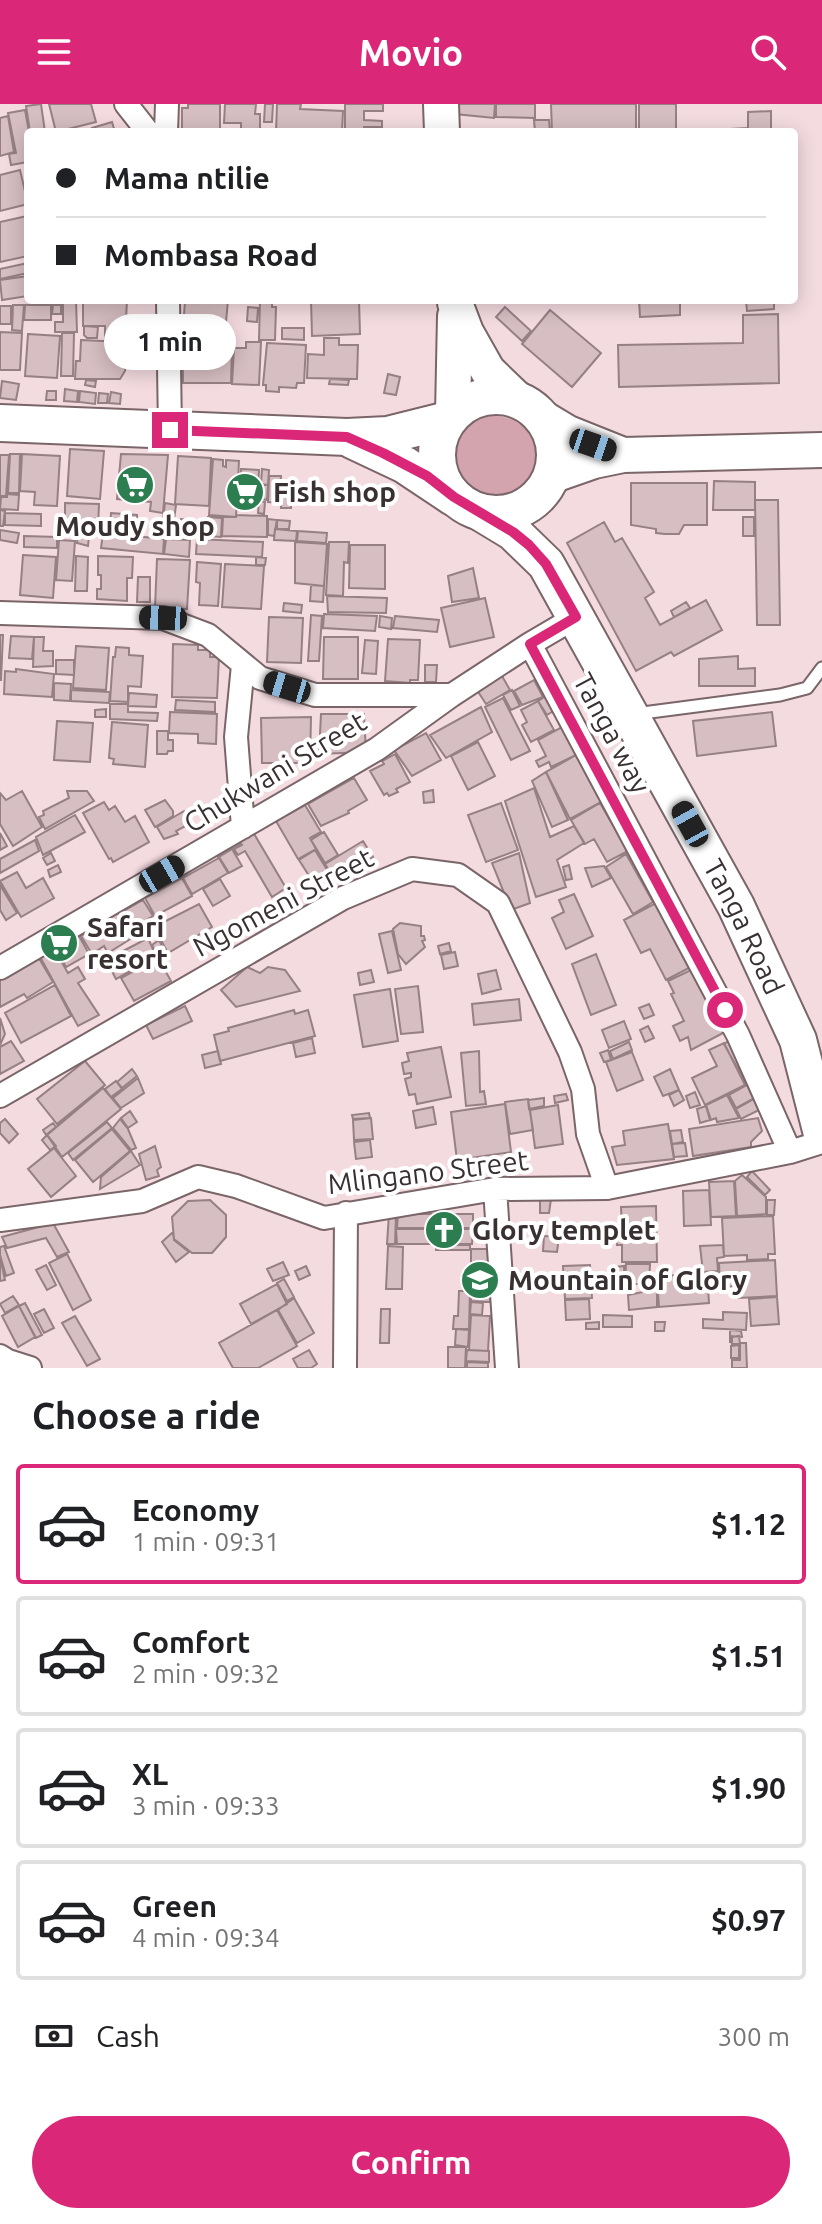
<!DOCTYPE html>
<meta charset="utf-8">
<style>
:root{--surface:#fff;--page:#f2f2f2;--text:#202124;--muted:#757577;--line:#e0e0e0;--accent:#db2777}
body{margin:0;font-family:Ubuntu,sans-serif;background:var(--page);color:var(--text);height:100vh;display:flex;flex-direction:column;font-size:30px;white-space:nowrap}
*{box-sizing:border-box;margin:0}
p{font-size:26px;color:var(--muted)}
.icon{flex:none;width:44px;height:44px;fill:none;stroke:currentColor;stroke-width:2;stroke-linecap:round;stroke-linejoin:round}
.map{position:relative;height:1264px;overflow:hidden}
.panel{display:flex;flex-direction:column;background:var(--surface);flex:1}
.panel>*{flex:none}
.top-card{position:absolute;left:24px;top:24px;width:774px;height:176px;border-radius:8px;box-shadow:0 4px 20px #0003;display:grid;align-content:center;height:176px;padding:0 32px;background:var(--surface)}
.end{position:absolute;width:36px;height:36px;margin:-18px;border:10px solid #db2777;background:#fff;box-shadow:0 0 0 4px #fff}
.from{border-radius:50%}
.bubble{position:absolute;height:56px;border-radius:28px;background:var(--surface);box-shadow:0 4px 20px #0003;font-size:26px;font-weight:700;line-height:56px;text-align:center}
.car{position:absolute;width:24px;height:48px;margin:-24px -12px;border-radius:10px;box-shadow:0 0 6px 2px #0007;background:linear-gradient(#222 24%,#8ab4d8 0 40%,#222 0 76%,#8ab4d8 0 86%,#222 0)}
.top-card b{display:flex;align-items:center;gap:28px;height:76px;font-size:30px}
.top-card b+b{border-top:2px solid var(--line)}
.top-card i{width:20px;height:20px;background:var(--text)}
ul{padding:0;list-style:none}
li{display:flex;align-items:center;gap:24px;height:120px;margin:0 16px 12px;padding:0 16px;border:4px solid var(--line);border-radius:8px}
li div{flex:1}
li b{display:block;font-size:30px}
li em{font-style:normal;font-weight:700}
li.selected{border-color:var(--accent)}
li>.icon{width:72px;height:72px;stroke-width:1.5}
h2{padding:0 32px;font-size:36px;line-height:96px}
.pay{display:flex;align-items:center;gap:20px;height:88px;padding:0 32px;font-size:30px}
.pay p{margin-inline-start:auto}
.cta{display:flex;gap:16px;margin-top:auto;padding:16px 32px}
.cta a{flex:1;height:92px;border-radius:48px;background:var(--accent);color:#fff;font-size:32px;font-weight:700;line-height:92px;text-align:center}
header{display:flex;justify-content:space-between;align-items:center;height:104px;padding:0 32px;background:var(--accent);color:#fff;font-size:36px;font-weight:700}
.map>svg:first-child{display:block}
.green{fill:#d4a4ae}
.building{fill:#d6bec2;stroke:#968084;stroke-width:2}
.lines{fill:none;stroke-linecap:round;stroke-linejoin:round}
.service-casing{stroke:#7a6569;stroke-width:15}
.minor-casing{stroke:#7a6569;stroke-width:26}
.primary-casing{stroke:#7a6569;stroke-width:38}
.trunk-casing{stroke:#7a6569;stroke-width:40}
.service{stroke:#fff;stroke-width:11}
.minor{stroke:#fff;stroke-width:22}
.primary{stroke:#fff;stroke-width:34}
.trunk{stroke:#fff;stroke-width:36}
.route{stroke:#db2777;stroke-width:10}
.labels{text-anchor:middle;stroke-width:8;stroke-linejoin:round;paint-order:stroke}
.poi-label{font-size:28px;font-weight:bold;fill:#393032;stroke:#fff;text-anchor:start}
.street-label{font-size:28px;fill:#393032;stroke:#fff}
</style>
<header><svg class="icon" aria-label="menu" viewBox="0 0 24 24"><path d="M4 6h16M4 12h16M4 18h16"/></svg>Movio<svg class="icon" aria-label="search" viewBox="0 0 24 24"><circle cx="10" cy="10" r="6"/><path d="M15 15l6 6"/></svg></header>
<div class="map">
<svg width="822" height="1264" viewBox="0 0 822 1264">
<rect width="100%" height="100%" fill="#f4dbe0"/>
<path class="green" d="M451 356a44 44 0 1 1 88 0a44 44 0 1 1-88 0Z"/>
<path class="building" d="M41,0L45,28H30L26,2Z
M49,0H91L96,18L56,28Z
M188,0H220V28H182V4H188Z
M225,0H256L255,10H260V28H241V19H224Z
M265,0H273L272,18H264Z
M277,0H301L300,5L343,7L342,28H276Z
M345,0H383V7H364V16L382,17V23H364V28H345Z
M456,0H495L494,14L455,10Z
M496,0H535V14L496,13Z
M551,0H636V28H552Z
M639,0H676V28H639Z
M25,6L29,28L28,58L11,61L9,50L16,49L8,9Z
M771,7V28H677L748,24V8Z
M8,12L14,48L0,52V14Z
M534,16H549L550,28H535Z
M112,18L115,28H93L92,24Z
M456,25H484V28H456Z
M20,66L28,100L0,107V71Z
M27,112L28,152L0,158V118Z
M28,159V169L0,175V165Z
M28,172V192L2,196L0,176Z
M63,196H76L77,228H55V218H63Z
M83,196H127L125,236H105V222H83Z
M185,196H228L225,229L183,227Z
M260,196H272V203H276L275,236H259Z
M311,196H359L360,230L312,232Z
M639,196H680V211L640,213Z
M746,196H774V205L747,207Z
M13,201H24L22,227L12,226Z
M25,201H51V216H24Z
M53,201H61V210H52Z
M0,202H11V220H0Z
M248,203L258,204L257,218L247,217Z
M505,203L531,227L522,237L496,213Z
M550,206L601,249L572,283L522,240Z
M778,210L779,279L619,283L618,241L743,239V211Z
M84,222L98,223L97,234H87L84,231Z
M282,224H304V236L282,235Z
M0,228L22,229L20,266H0Z
M62,229H74L73,272H61Z
M28,230L60,232L57,274L25,272Z
M324,234H339V241H358L357,275L307,274L308,250L324,251Z
M81,236L125,238V267L120,275H75L76,257H80Z
M246,238H261L259,281L232,280L234,244H246Z
M267,239L306,241L304,279H297L296,284L279,283V288L266,287V281H263Z
M232,241L231,279H183V242Z
M388,270L400,273L396,291L384,289Z
M330,275L349,276L348,281L329,280Z
M86,276L96,277L95,283L85,281Z
M2,277L19,280L16,296L0,294Z
M65,285L78,287L77,298L64,297Z
M47,287H56V296H46Z
M80,287L96,289L95,300L79,298Z
M111,288L121,290L120,300L109,299Z
M99,289L108,290L107,299H98Z
M70,345L104,347L100,395L67,392Z
M10,350H20L19,389H8Z
M22,350L60,352L57,402L34,401L35,388L20,387Z
M121,350L168,351L163,409L150,407L151,398L117,395Z
M0,351H9L6,392H0Z
M178,352L211,354L209,402L175,400Z
M213,355L223,356V362L226,363V356L239,357L236,413L209,411Z
M241,365L259,366L257,403L239,402Z
M262,365L269,366L268,381L261,380Z
M269,372H281L279,399L268,398Z
M714,377L755,378V406H713Z
M631,379H707V421H684L679,430H665L656,429V425L631,421Z
M261,381H268L267,396L261,395Z
M7,390L19,391L18,406L0,405L1,393H7Z
M291,391V404H281V392Z
M755,396H778L780,521H757Z
M259,397L265,398L264,410L258,409Z
M65,399L99,400L98,424L65,423Z
M165,399L176,401L174,416L163,414Z
M0,406L5,407L3,422H0Z
M5,409L41,410V422L5,421Z
M111,409L137,411V425L110,424Z
M236,411L267,412V433L222,432L223,413H236Z
M208,413L222,414L221,433L182,430L181,415L208,417Z
M743,413H754V432H743Z
M268,415L277,416L274,432L268,431Z
M277,416L290,417L289,425H277Z
M171,418L180,419L178,428L170,427Z
M604,418L615,438L622,434L654,488L645,494L660,521L706,496L722,526L674,552L671,548L636,567L567,439Z
M275,425L297,427L296,437L274,436Z
M0,426L19,429L17,439L0,436Z
M298,427L327,429L326,439L297,437Z
M103,429L164,435L163,450L101,444Z
M78,430L89,432L88,442L77,439Z
M24,432L57,433V444L24,443Z
M166,435L190,436L189,453L164,450Z
M197,435L263,438L262,453L196,450Z
M59,436L75,437L72,477L56,476Z
M295,438L327,440L324,482L295,479Z
M329,438H349L348,459L344,458L343,492L326,491Z
M350,441H385V485L349,484Z
M23,451L56,453L53,494L20,491Z
M76,452L88,453L87,487H75Z
M98,452L133,453L132,474H127V497L97,495V485H101V471H98Z
M256,453L266,454L265,461H256Z
M157,455L190,456L187,505L155,504Z
M197,458L221,460L218,502L199,501L200,479L196,478Z
M225,460L264,462L261,505L222,503Z
M473,464L479,494L452,498L448,472Z
M138,473H150V498H137Z
M311,481L324,482L323,498L310,497Z
M327,492L387,494L386,509L328,508Z
M485,494L494,533L450,543L441,504Z
M686,498L690,504L674,513L671,507Z
M284,499L302,501L301,509L283,507Z
M324,510L377,512L375,527L323,524Z
M311,511L322,512L319,557H308Z
M380,512L392,514L391,525L379,523Z
M395,512L439,516L437,528L393,524Z
M269,513L303,514L301,559L267,558Z
M0,531H3L1,576H0Z
M11,532L34,533L32,555L9,554Z
M34,533H44L43,547H53V562L33,563Z
M324,533H358V575H323Z
M388,535L420,536L418,576H410V579L385,577Z
M365,536L378,537L376,570L362,569Z
M173,540L198,541V546H210V553H219L217,594L172,593Z
M76,542L109,544L106,586L73,584Z
M116,543L129,544V551L143,552L141,583L128,582V598L110,597L113,553H115Z
M738,552V565L755,564V582H699V555Z
M56,556H74V571L56,570Z
M425,561H437L436,578H425Z
M16,565L54,570L52,593L4,590L5,567L16,568Z
M502,572L510,586L486,600L477,586Z
M534,576L543,593L522,601L514,587Z
M54,579L71,580L70,597L54,596Z
M71,586L110,588L109,599L71,597Z
M512,586L520,602L511,606L503,591Z
M129,589L157,591L156,603L128,602Z
M546,592L555,606L547,611L538,597Z
M503,594L530,647L511,656L485,603Z
M176,596L215,598V608L175,606Z
M538,597L554,626L531,638L522,621L527,618L521,606Z
M110,600H128V608L158,609L157,617L110,615Z
M481,603L492,628L446,654L430,631Z
M106,605V613H95V606Z
M170,608L217,610L216,640L198,639V630L169,629Z
M772,608L776,642L697,652L693,617Z
M321,610H364L366,648L319,650Z
M311,613L310,659H262L261,614Z
M57,617L93,619L90,658L54,656Z
M112,618L148,621L145,663L113,660L114,655L109,654Z
M562,623L576,651L551,663L549,658L539,663L536,657L546,652L538,636Z
M157,627H168V636H173V647H168L167,650H157Z
M426,629L441,656L412,672L394,646Z
M478,638L495,672L468,686L451,652Z
M395,650L410,678L396,685L398,688L389,692L387,689L384,691L370,667L384,660L382,657Z
M578,650L603,697L570,715L546,668Z
M546,668L568,716L552,723L532,677Z
M354,674L367,696L348,707L349,709L321,722L308,700Z
M534,684L550,733L574,722L584,739L557,756L566,783L536,793L505,697Z
M433,686L434,698L424,699L423,688Z
M22,687L42,723L13,742L0,720V689L6,696Z
M67,687H87L94,697L45,725L39,713L44,711L43,707L69,694Z
M165,696L173,707V712L155,723L145,706Z
M104,698L109,706L115,702L125,718L135,712L149,738L113,758L111,754L109,755L83,709Z
M501,699L518,746L486,758L468,711Z
M600,699L628,747L607,758L594,735L585,740L571,716Z
M305,701L321,728L310,734L316,745L298,755L276,717Z
M184,707L191,719L176,727L178,730L164,735L157,723Z
M75,711L85,728L43,751L36,733Z
M253,728L286,784L272,793L245,747L238,751L234,745L242,741L239,737Z
M324,728L338,751L325,759L311,736Z
M0,729L7,742L0,746Z
M35,736L39,747L0,769V755Z
M238,736L241,740L218,753L216,749Z
M363,737L373,753L335,776L325,760Z
M232,745L242,762L229,769L219,753Z
M315,746L329,769L313,778L299,756Z
M51,749L55,757L47,761L43,754Z
M519,749L530,799L511,806L492,759Z
M626,750L653,798L633,810L606,763Z
M219,754L228,769L192,790L183,774Z
M58,761L61,768L50,773L48,766Z
M569,761L572,775L566,776L563,763Z
M604,762L611,774L592,783L585,764Z
M17,768L26,784L43,774L54,794L21,813L0,777Z
M182,774L192,792L155,812L145,794Z
M220,775L230,792L213,802L203,785Z
M0,781L17,809L6,816L0,806Z
M574,790L593,832L566,845L552,814L564,808L559,796Z
M143,796L153,812L137,821L142,829L134,834L120,809Z
M656,799L689,864L666,876L650,845L641,849L624,816Z
M199,800L212,823L168,849L154,823Z
M118,809L132,834L108,849L104,842L92,850L81,832Z
M400,819L421,822V832H424L425,836L422,837L425,843L406,860L398,850L393,825Z
M392,827L401,866L388,869L379,830Z
M79,832L89,850L66,863L56,844Z
M148,834L156,852L116,875L106,856Z
M159,836L164,846L157,850L152,841Z
M449,839L451,847L440,850L438,842Z
M53,843L68,869L78,863L85,875L78,879L99,911L78,922L39,851Z
M455,848L458,862L444,865L441,851Z
M596,850L616,901L591,911L572,860Z
M37,851L53,878L27,894L24,890L0,903V873Z
M158,854L171,877L134,897L121,874Z
M247,863L260,869L268,863L285,866L300,887L236,903L221,886Z
M371,866L374,878L360,881L358,869Z
M496,866L501,885L482,890L478,870Z
M691,866L723,929L691,946L688,933L680,937L673,922L684,917L671,890L674,889L668,877Z
M55,881L71,912L21,939L5,909Z
M418,882L423,928L401,930L395,885Z
M390,885L398,937L363,943L354,891Z
M519,895L521,916L474,921L472,900Z
M649,900L654,911L644,915L639,904Z
M185,902L192,917L153,935L146,921Z
M294,906L295,910L308,906L315,932L220,957L214,931L229,927L228,924Z
M0,914L5,930L0,941Z
M624,917L631,935L609,944L602,926Z
M648,922L654,934L645,938L640,926Z
M312,934L315,949L296,953L293,939Z
M730,936L754,980L748,983L724,940Z
M11,937L24,957L0,970V943Z
M629,938L632,946L613,955L610,947Z
M724,939L745,981L705,1001L692,974L717,962L709,946Z
M441,943L451,993L417,1000L415,990L409,991L405,975L411,973V969L404,970L402,959L409,957L407,949Z
M608,946L611,956L604,958L600,949Z
M218,947L221,960L205,964L202,951Z
M479,947L480,988L484,987L486,1000L466,1002L461,949Z
M632,948L643,976L617,987L606,958Z
M85,957L105,981L57,1020L37,995Z
M132,965L137,972L122,984L117,978Z
M670,965L679,986L663,992L654,973Z
M138,974L144,989L121,1004L113,994Z
M116,977L122,985L111,993L105,985Z
M747,981L754,994L736,1004L729,991Z
M103,984L121,1005L62,1053L47,1031Z
M679,986L684,996L674,1002L669,991Z
M695,988L700,1001L690,1004L686,992Z
M566,990L568,996L555,999L554,992Z
M727,991L739,1014L717,1018L716,1014L711,1016L706,1001Z
M544,994V1002L529,1005L528,996Z
M528,995L533,1026L510,1030L505,998Z
M754,995L759,1006L741,1015L736,1005Z
M505,1000L511,1048L457,1056L451,1008Z
M558,1001L563,1040L535,1044L530,1006Z
M706,1002L710,1016L700,1019L697,1005Z
M433,1003L436,1020L416,1024L413,1007Z
M130,1007L137,1018L128,1024L121,1014Z
M369,1009L370,1014L353,1015L352,1011Z
M371,1014L373,1035L354,1036L353,1016Z
M758,1014L762,1027L751,1038V1043L693,1052L689,1025Z
M5,1015L18,1030L9,1039L0,1029V1019Z
M120,1015L128,1025L136,1044L131,1046L113,1024Z
M107,1018L112,1024L73,1056L68,1049Z
M53,1019L56,1023L46,1031L43,1026Z
M668,1020L674,1055L617,1061L612,1043L625,1041L623,1027Z
M112,1025L130,1047L93,1078L75,1056Z
M681,1026L683,1038L672,1040L670,1027Z
M47,1031L56,1042L50,1046L42,1036Z
M370,1036L372,1053L356,1055L354,1038Z
M685,1039L687,1052L674,1053L672,1040Z
M155,1042L161,1063L157,1066L159,1072L146,1076L139,1050Z
M54,1044L76,1072L51,1093L28,1065Z
M131,1047L140,1061L100,1085L101,1073Z
M462,1062H471V1074L463,1075Z
M752,1067L770,1086L765,1091L747,1073Z
M742,1071L766,1093V1110L737,1112L735,1077Z
M734,1077L736,1112L711,1113L709,1078Z
M709,1086L711,1121L684,1122L683,1087Z
M551,1095L549,1109H540V1096Z
M210,1096L226,1111V1133L212,1149H192L174,1135L172,1113L188,1097Z
M767,1096H775L774,1111H767Z
M656,1102L657,1158H622V1141H617L616,1125H622L621,1103Z
M389,1110H396L395,1140H387Z
M398,1110H473V1124H397Z
M773,1112L775,1150H768V1155L747,1156V1151L724,1152L722,1114Z
M53,1119L69,1148L57,1153L46,1134L7,1144L2,1133Z
M396,1125H473L472,1140H397Z
M173,1128L174,1136L189,1148L176,1158L162,1138Z
M544,1132L559,1133L557,1148L543,1147Z
M436,1141H470V1146H436Z
M723,1141L724,1153L717,1154L718,1167L703,1168L700,1142Z
M4,1142L14,1169L6,1172L0,1151V1143Z
M388,1142L403,1143L402,1185H386Z
M471,1145H492L490,1198L471,1197Z
M67,1150L91,1196L73,1206L49,1159Z
M0,1153L5,1176L0,1177Z
M775,1156L777,1192L738,1194L737,1182L720,1183L719,1159Z
M283,1158L289,1171L273,1177L267,1165Z
M626,1160H650L649,1181L625,1179Z
M46,1161L56,1181L47,1186L36,1166Z
M590,1161L592,1194L565,1195L563,1162Z
M306,1162L310,1171L299,1176L295,1167Z
M624,1162L625,1187H617L616,1163Z
M707,1168L709,1199L659,1203L657,1173Z
M284,1175L294,1193L287,1197L277,1179Z
M277,1180L287,1200L251,1220L240,1200Z
M657,1185V1203L629,1206L628,1191Z
M459,1187H470L469,1225H453L454,1212H458Z
M13,1192L19,1201L5,1209L0,1200Z
M777,1193L779,1220L751,1222L749,1195Z
M294,1194L314,1229L297,1239L278,1206Z
M589,1195L590,1215L566,1216L565,1196Z
M471,1198L483,1199L482,1211L470,1210Z
M25,1199L42,1231L36,1234L19,1202Z
M19,1202L35,1233L18,1243L2,1212Z
M44,1205L54,1224L44,1229L34,1210Z
M381,1205H390L389,1239H380Z
M277,1206L297,1242L258,1264H233L219,1239Z
M723,1208L747,1209L746,1226L703,1224V1215L723,1216Z
M471,1211L490,1212L488,1247L469,1246Z
M603,1211L632,1212V1223H603Z
M75,1212L100,1255L87,1262L62,1219Z
M599,1218V1225H586V1219Z
M655,1218H665L664,1227H655Z
M456,1225L469,1226L468,1243L455,1241Z
M730,1226L741,1227L742,1233L731,1232L730,1239Z
M739,1232L740,1240H732V1233Z
M740,1239H746L747,1264H732V1256H740Z
M739,1241V1254H731V1242Z
M448,1243H466L465,1264H448Z
M309,1246L317,1260L311,1264H298L293,1255Z
M467,1246L489,1247V1258L466,1257Z
M467,1258L488,1259V1264H467Z"/>
<g class="lines">
<g class="service-casing">
<path id="service" d="M635,610L780,591L807,584L822,564"/>
</g>
<g class="minor-casing">
<path id="minor" d="M126,0L148,28
M166,28L167,0
M168,196L170,326
M0,509L163,514L208,531L260,574L315,591H452
M530,540L738,931L790,1048
M243,723L236,633L243,561
M0,864L377,645L452,591L530,540L576,513
M0,992L343,794L412,765L458,771L498,799L570,948L583,985L588,1030L607,1084
M495,1085L507,1264
M0,1116L142,1097L198,1073L236,1082L324,1114L495,1085L607,1084L790,1048L822,1038
M0,1252L8,1257L30,1264
M345,1264L346,1109"/>
</g>
<g class="primary-casing">
<path id="primary" d="M441,0L442,28
M455,199L466,228L488,267L516,294
M453,310L455,212
M543,314L568,329L623,351
M551,372L594,357L623,351L822,346"/>
</g>
<g class="trunk-casing">
<g id="trunk">
<circle cx="496" cy="351" r="59"/>
<path d="M0,319L347,333L388,331L448,316"/>
<path d="M352,336L405,361L453,393"/>
<path id="s1" d="M480,408L513,428L546,460L630,611L736,802L798,936L822,1030"/>
</g>
</g>
<use href="#service" class="service"/>
<use href="#minor" class="minor"/>
<use href="#primary" class="primary"/>
<use href="#trunk" class="trunk"/>
</g>
<g class="lines">
<path class="route" d="M170,326L347,333L383,349L427,372L454,393L513,428L529,441L546,460L576,513L530,540L725,906"/>
</g>
<defs>
<g id="supermarket-disc" transform="scale(2)"><circle r="9.5" fill="#2c7e50" stroke="#fff"/><path d="M-6-5.5h2.5l.6 2H6L4.5 2H-2.5L-4.4-4H-6ZM-1.5 3.2a1.3 1.3 0 1 0 .1 0ZM3 3.2a1.3 1.3 0 1 0 .1 0Z" fill="#fff"/></g>
<g id="church-disc" transform="scale(2)"><circle r="9.5" fill="#2c7e50" stroke="#fff"/><path d="M-1.2-6h2.4v3.5h3.3v2.4h-3.3V6h-2.4V-.1h-3.3v-2.4h3.3Z" fill="#fff"/></g>
<g id="school-disc" transform="scale(2)"><circle r="9.5" fill="#2c7e50" stroke="#fff"/><path d="M0-5L7-2L0 1L-7-2ZM-4 1L0 2.5L4 1V4Q0 6-4 4Z" fill="#fff"/></g>
</defs>
<g fill-rule="evenodd">
<use href="#supermarket-disc" x="135" y="381"/>
<use href="#supermarket-disc" x="245" y="388"/>
<use href="#supermarket-disc" x="59" y="839"/>
<use href="#church-disc" x="444" y="1126"/>
<use href="#school-disc" x="480" y="1176"/>
</g>
<g class="labels">
<g class="poi-label">
<text x="273" y="398">Fish shop</text>
<text x="135" y="432" text-anchor="middle">Moudy shop</text>
<text x="87" y="833">Safari<tspan x="87" dy="32">resort</tspan></text>
<text x="472" y="1136">Glory templet</text>
<text x="508" y="1186">Mountain of Glory</text>
</g>
<g class="street-label">
<text transform="translate(612 629) rotate(62)" y="10">Tanga way</text>
<text transform="translate(275 668) rotate(-31)" y="10">Chukwani Street</text>
<text transform="translate(283 798) rotate(-28)" y="10">Ngomeni Street</text>
<text dy="10" stroke="none"><textPath href="#s1" startOffset="498">Tanga Road</textPath></text>
<text transform="translate(428 1068) rotate(-7)" y="10">Mlingano Street</text>
</g>
</g>
</svg>
<i class="end from" style="left:725px;top:906px"></i>
<i class="end" style="left:170px;top:326px"></i>
<div class="bubble" style="left:104px;top:210px;width:132px">1 min</div>
<i class="car" style="left:593px;top:341px;rotate:109deg"></i>
<i class="car" style="left:163px;top:514px;rotate:272deg"></i>
<i class="car" style="left:287px;top:583px;rotate:287deg"></i>
<i class="car" style="left:690px;top:720px;rotate:331deg"></i>
<i class="car" style="left:162px;top:770px;rotate:60deg"></i>
<div class="top-card">
<b><i class="from"></i>Mama ntilie</b>
<b><i></i>Mombasa Road</b>
</div>
</div>
<section class="panel">
<h2>Choose a ride</h2>
<ul>
<li class="selected"><svg class="icon" aria-label="car" viewBox="0 0 24 24"><path d="M5 17H2v-5l4-1 3-4h7l3 4 3 1v5h-3M9 17h6M6 11h13"/><circle cx="7" cy="17" r="2"/><circle cx="17" cy="17" r="2"/></svg><div><b>Economy</b><p>1 min · 09:31</p></div><em>$1.12</em></li>
<li><svg class="icon" aria-label="car" viewBox="0 0 24 24"><path d="M5 17H2v-5l4-1 3-4h7l3 4 3 1v5h-3M9 17h6M6 11h13"/><circle cx="7" cy="17" r="2"/><circle cx="17" cy="17" r="2"/></svg><div><b>Comfort</b><p>2 min · 09:32</p></div><em>$1.51</em></li>
<li><svg class="icon" aria-label="car" viewBox="0 0 24 24"><path d="M5 17H2v-5l4-1 3-4h7l3 4 3 1v5h-3M9 17h6M6 11h13"/><circle cx="7" cy="17" r="2"/><circle cx="17" cy="17" r="2"/></svg><div><b>XL</b><p>3 min · 09:33</p></div><em>$1.90</em></li>
<li><svg class="icon" aria-label="car" viewBox="0 0 24 24"><path d="M5 17H2v-5l4-1 3-4h7l3 4 3 1v5h-3M9 17h6M6 11h13"/><circle cx="7" cy="17" r="2"/><circle cx="17" cy="17" r="2"/></svg><div><b>Green</b><p>4 min · 09:34</p></div><em>$0.97</em></li>
</ul>
<div class="pay"><svg class="icon" aria-label="cash" viewBox="0 0 24 24"><path d="M3 7h18v10H3z"/><circle cx="12" cy="12" r="2"/></svg>Cash<p>300 m</p></div>
<div class="cta"><a>Confirm</a></div>
</section>
